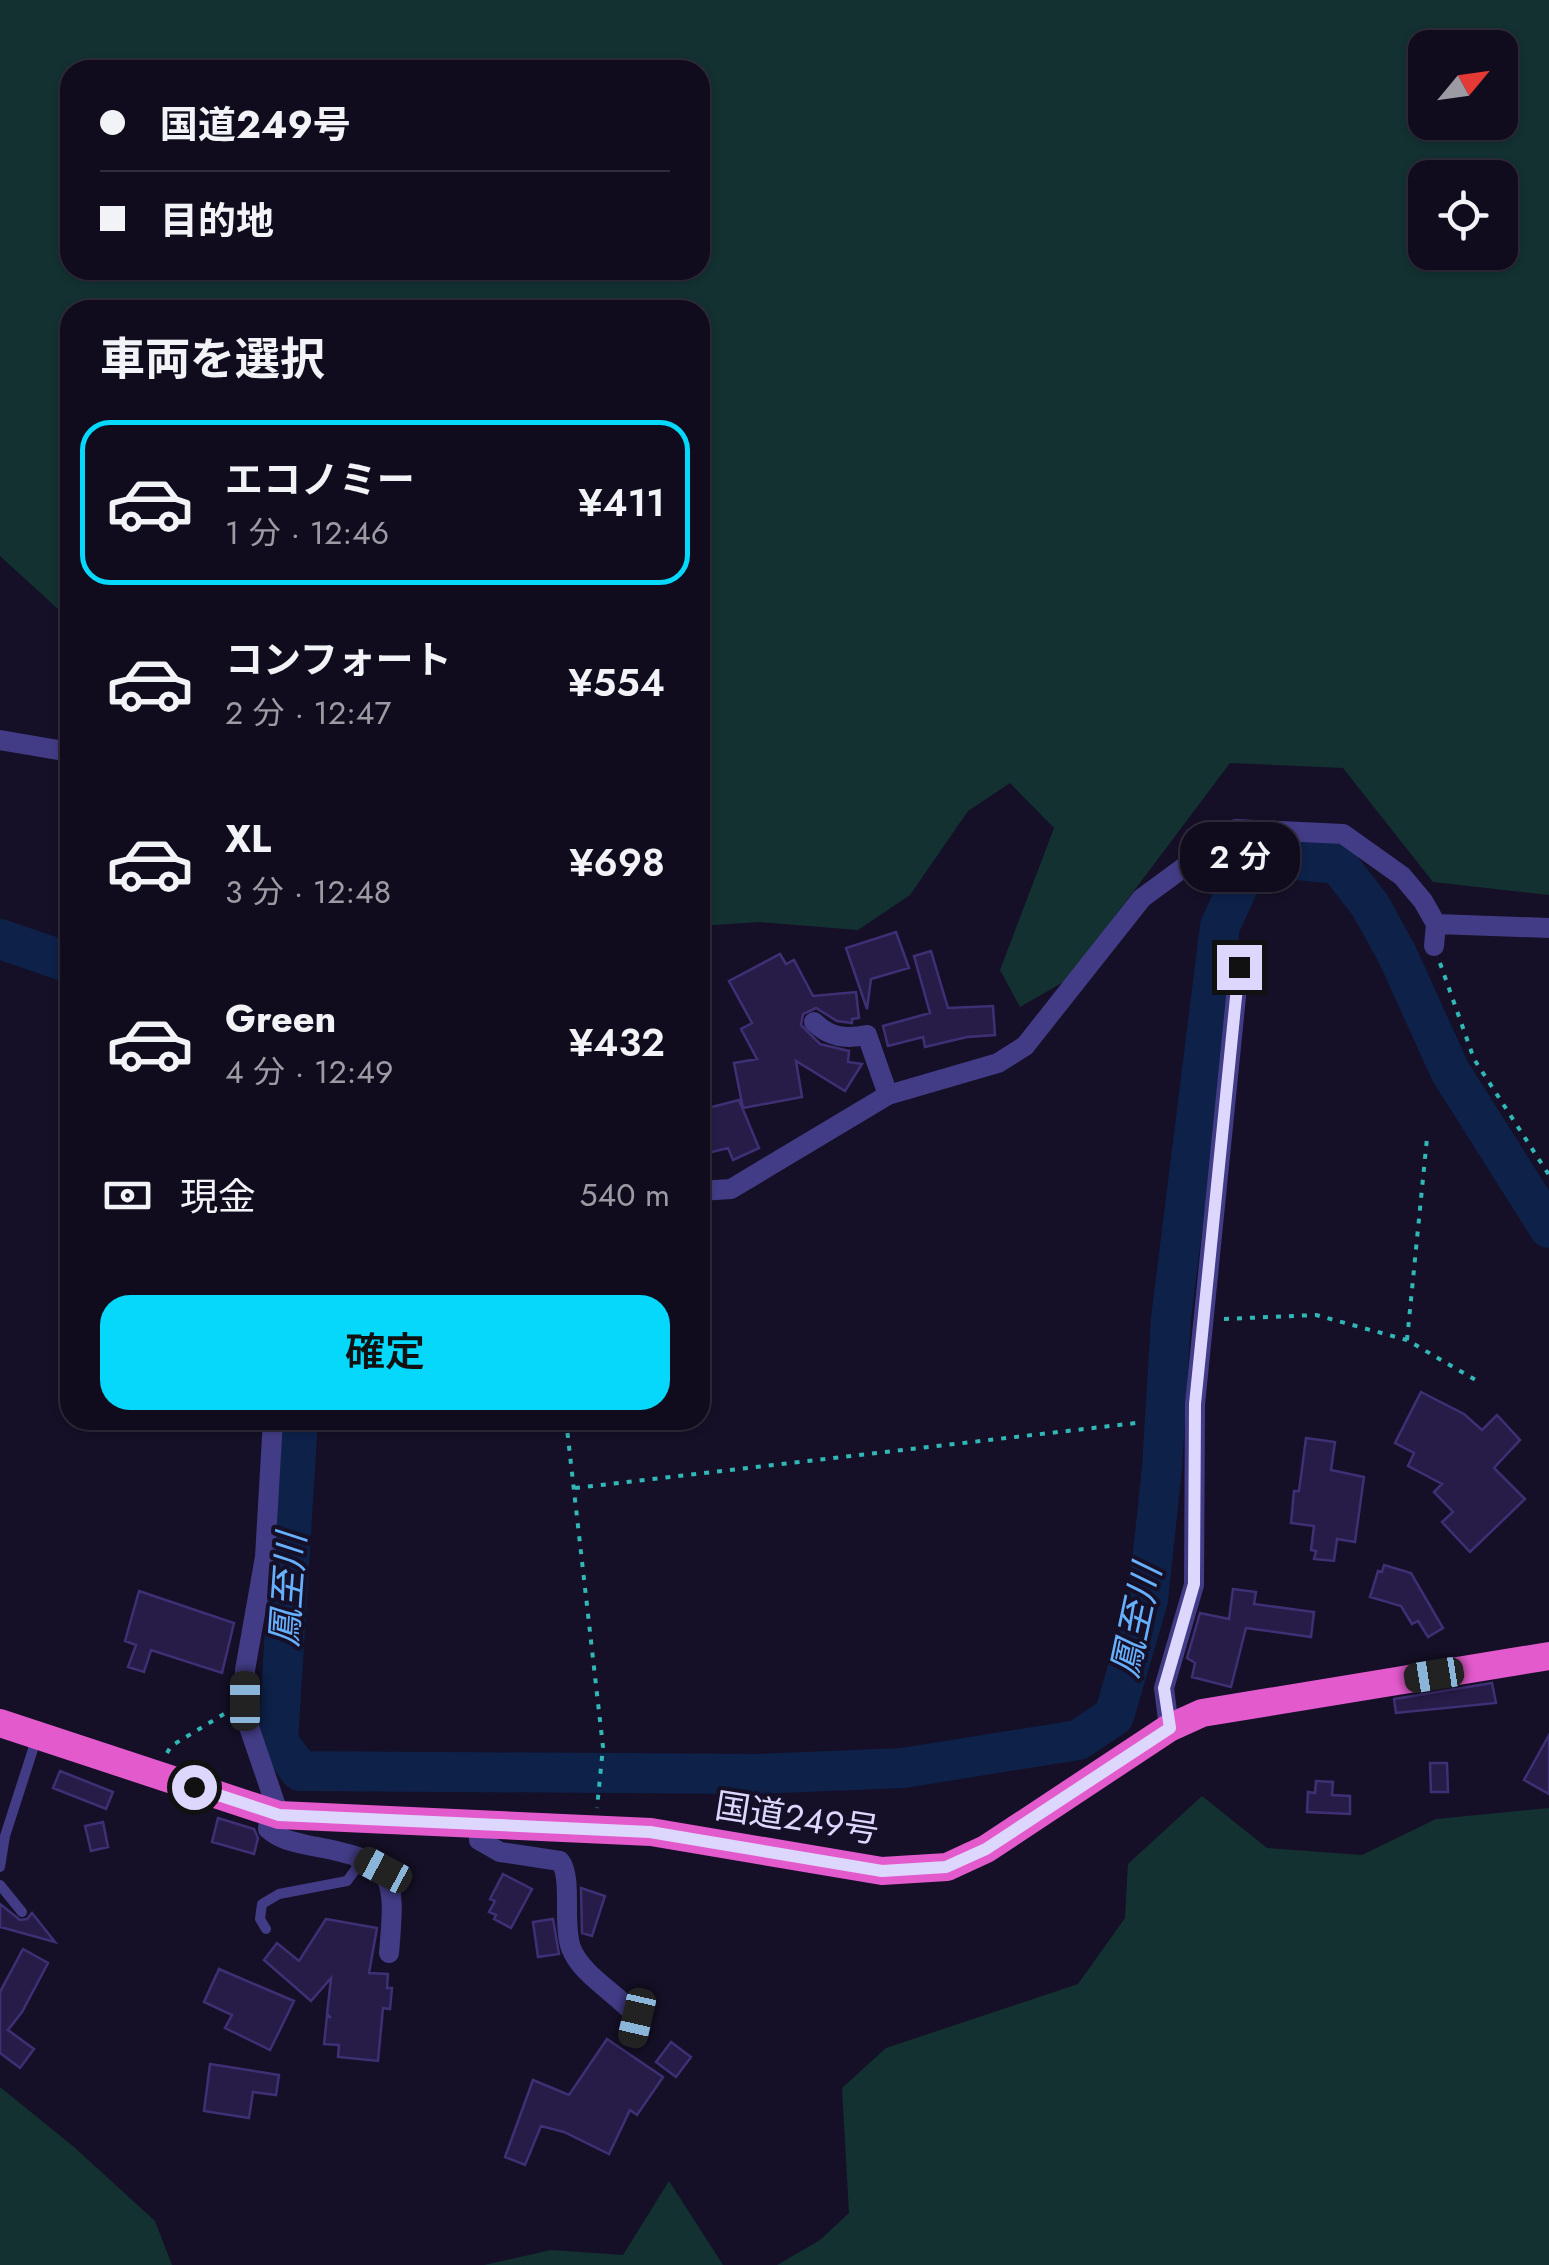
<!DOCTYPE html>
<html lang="ja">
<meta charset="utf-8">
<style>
:root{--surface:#100c1d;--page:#1e1a2a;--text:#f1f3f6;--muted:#9c9ba4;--line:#302c3b;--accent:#06d8fc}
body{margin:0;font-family:Jost,"Noto Sans JP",sans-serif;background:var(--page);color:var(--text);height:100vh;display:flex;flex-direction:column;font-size:38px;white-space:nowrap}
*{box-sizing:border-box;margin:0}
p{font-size:32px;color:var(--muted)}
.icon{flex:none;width:55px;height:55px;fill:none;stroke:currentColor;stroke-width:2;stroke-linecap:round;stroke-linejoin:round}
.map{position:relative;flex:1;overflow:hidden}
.panel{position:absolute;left:60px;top:300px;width:650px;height:1130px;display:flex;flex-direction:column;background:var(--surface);border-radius:30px;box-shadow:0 2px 8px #0004,0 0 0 2px var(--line)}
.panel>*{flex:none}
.banner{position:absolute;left:60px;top:60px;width:650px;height:220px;border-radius:30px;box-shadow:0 2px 8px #0004,0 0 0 2px var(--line);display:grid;align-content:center;height:220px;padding:0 40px;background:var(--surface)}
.needle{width:65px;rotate:61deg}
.tools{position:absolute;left:1408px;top:30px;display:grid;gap:20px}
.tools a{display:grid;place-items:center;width:110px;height:110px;border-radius:20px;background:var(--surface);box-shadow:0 2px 8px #0004,0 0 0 2px var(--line);font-size:50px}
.end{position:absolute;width:45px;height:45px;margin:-22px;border:12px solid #ddd7fe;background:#111;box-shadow:0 0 0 5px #111}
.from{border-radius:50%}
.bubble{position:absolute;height:70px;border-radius:30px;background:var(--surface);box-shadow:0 2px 8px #0004,0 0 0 2px var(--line);font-size:32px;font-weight:600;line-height:70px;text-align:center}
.car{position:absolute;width:30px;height:60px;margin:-30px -15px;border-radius:12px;box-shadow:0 0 8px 2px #0007;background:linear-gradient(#222 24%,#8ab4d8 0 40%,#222 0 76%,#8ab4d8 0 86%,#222 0)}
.banner b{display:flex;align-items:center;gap:35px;height:95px;font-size:38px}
.banner b+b{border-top:2px solid var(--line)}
.banner i{width:25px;height:25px;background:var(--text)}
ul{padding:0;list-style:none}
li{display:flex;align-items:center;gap:30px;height:165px;margin:0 20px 15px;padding:0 20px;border:5px solid transparent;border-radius:30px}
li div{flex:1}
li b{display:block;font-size:38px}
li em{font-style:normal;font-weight:600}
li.selected{border-color:var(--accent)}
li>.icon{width:90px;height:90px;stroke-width:1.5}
h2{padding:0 40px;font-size:45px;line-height:120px}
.pay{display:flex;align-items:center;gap:25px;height:110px;padding:0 40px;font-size:38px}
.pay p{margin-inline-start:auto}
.cta{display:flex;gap:20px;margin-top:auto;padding:20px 40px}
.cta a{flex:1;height:115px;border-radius:30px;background:var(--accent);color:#111;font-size:40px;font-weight:600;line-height:115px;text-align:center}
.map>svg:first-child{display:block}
.green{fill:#133131;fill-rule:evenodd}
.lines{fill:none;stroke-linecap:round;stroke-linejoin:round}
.river{stroke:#0d2149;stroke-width:40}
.building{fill:#271c48;stroke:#3f2f74;stroke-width:2.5}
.path{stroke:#31b8b6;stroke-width:4;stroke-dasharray:5 8;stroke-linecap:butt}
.service{stroke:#423c86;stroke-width:10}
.minor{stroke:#423c86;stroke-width:20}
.trunk{stroke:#e35acd;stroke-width:28}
.route{stroke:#ddd7fe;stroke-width:12}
.labels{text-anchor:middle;stroke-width:8;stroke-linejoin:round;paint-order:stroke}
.street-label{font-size:35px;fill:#ddd7fe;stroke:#151027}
.water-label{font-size:38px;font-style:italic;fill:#66b0fd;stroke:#151027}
</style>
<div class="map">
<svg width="1549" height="2265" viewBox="0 0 1549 2265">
<rect width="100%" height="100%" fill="#151027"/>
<path class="green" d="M0,0H1549V895L1433,882L1343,768L1230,763L1067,980L1020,1007L1000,970L1054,828L1010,783L968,811L910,895L858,930L760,922L700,926V310H70V620L0,556ZM1425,48H1500V122H1425ZM70,70H700V270H70ZM1425,178H1500V252H1425Z
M1202,1796L1267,1848L1362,1855L1436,1819L1549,1808V2265H777L820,2240L849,2213L842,2088L886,2048L1078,1984L1125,1918L1128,1864Z
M0,2087L74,2147L155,2221L172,2265H0Z
M669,2181L723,2265H484L551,2250L623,2255Z"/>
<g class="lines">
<path class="river" d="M0,939L70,963
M298,1420L278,1742L300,1771L756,1774L903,1768L1078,1740L1114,1716L1148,1600L1162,1468L1171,1319L1220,926L1243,876L1265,857L1338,864L1370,905L1397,954L1450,1071L1549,1228"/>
</g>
<path class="building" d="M896,932L909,968L871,979L867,1009L846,948Z
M931,951L948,1008L993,1006L995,1035L967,1037L925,1047L923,1037L888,1046L883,1026L930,1013L914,956Z
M780,954L786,964L794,960L813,996L856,992L859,1018L852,1019V1023L837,1021L816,1008L803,1014L801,1025L820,1044L849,1051L848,1062L862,1064L845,1091L796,1061L802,1097L743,1108L734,1063L757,1059L741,1029L752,1023L729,981Z
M739,1100L759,1148L733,1160L728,1148L700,1155V1110Z
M1421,1392L1464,1414L1482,1430L1497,1415L1520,1440L1494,1468L1525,1499L1470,1552L1442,1522L1453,1512L1434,1492L1442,1484L1408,1466L1414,1453L1395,1443Z
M1306,1438L1335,1442L1331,1470L1364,1477L1355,1542L1337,1539L1334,1561L1314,1559L1316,1551L1311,1550L1314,1526L1291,1523L1294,1491H1299Z
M1384,1565L1411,1573L1443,1628L1428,1637L1418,1621L1412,1624L1401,1606L1370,1597L1378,1571L1382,1572Z
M1233,1589L1256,1592L1254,1604L1314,1612L1311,1637L1246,1628L1231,1687L1192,1677L1195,1663L1187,1658L1200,1613L1229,1619Z
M139,1591L234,1623L222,1673L151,1650L144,1672L128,1667L136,1645L125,1641Z
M1492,1683L1496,1703L1396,1713L1394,1699Z
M1549,1735V1794L1524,1780Z
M1430,1763H1447L1448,1792H1431Z
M60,1771L113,1792L106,1809L53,1788Z
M1316,1781L1333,1782L1332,1795L1350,1796V1814L1307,1812L1308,1792L1315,1793Z
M218,1818L254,1829L258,1838L254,1854L212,1842Z
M103,1822L108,1847L91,1851L85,1826Z
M503,1874L532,1889L511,1928L494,1919L496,1915L489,1912L495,1901L490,1899Z
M581,1888L605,1896L592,1936L582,1933Z
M0,1904L20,1920L27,1919L32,1913L55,1942L0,1927Z
M326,1919L377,1928L369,1973L388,1974L387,1988H392L390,2009L383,2008L378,2061L338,2057L339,2045L324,2044L327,2016L331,2018L327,2014L331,1978L311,2001L264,1960L277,1943L299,1961Z
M553,1919L559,1954L538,1957L533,1922Z
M23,1949L48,1963L22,2012L8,2030L34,2049L20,2068L0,2053V1992Z
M219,1969L294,2001L270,2050L225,2028L232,2015L204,2002Z
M607,2039L663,2077L637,2115L630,2110L609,2154L564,2132L541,2126L525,2165L505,2157L533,2080L569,2095Z
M671,2042L691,2057L676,2077L656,2062Z
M210,2064L279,2075L276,2095L253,2092L249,2118L204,2111Z"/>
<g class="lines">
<path class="path" d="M1440,963L1474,1059L1549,1175
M1224,1319L1316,1315L1407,1340L1479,1382
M1407,1340L1427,1138
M566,1420L603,1747L597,1808
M575,1488L1136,1423
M167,1753L171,1746L224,1714"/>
<path class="service" d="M0,1867L5,1836L37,1737
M0,1885L22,1912
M266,1929L260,1919L262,1904L279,1894L347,1881L358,1866L353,1860"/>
<path class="minor" d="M0,740L70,752
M1434,946L1436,924L1549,928
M814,1022C830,1038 846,1039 867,1035L888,1095
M700,1191L731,1189L888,1095L998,1063L1025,1046L1142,898L1236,829L1343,834L1402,876L1423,901L1436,924
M273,1420L265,1557L245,1670V1715L279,1815
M1169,1728L1164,1688L1194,1585L1195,1404L1239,967
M270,1812L268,1829C282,1841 294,1842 312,1846C396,1861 396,1874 389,1953
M480,1823L479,1840L500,1852L560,1861C573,1878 562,1922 571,1948C582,1976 617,1993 637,2017L633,2037"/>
<path class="trunk" d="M0,1723L279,1815L651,1832L882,1871L947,1867L986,1849L1169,1728L1202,1713L1549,1656"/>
</g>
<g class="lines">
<path class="route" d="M194,1787L279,1815L650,1832L882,1871L946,1867L986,1849L1170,1728L1164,1688L1194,1584L1195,1404L1239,967"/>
</g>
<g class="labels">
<g class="street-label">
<text transform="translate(797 1818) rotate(9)" y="12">国道249号</text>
</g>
<g class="water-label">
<text transform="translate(288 1590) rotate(-86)" y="13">鳳至川</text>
<text transform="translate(1136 1621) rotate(-78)" y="13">鳳至川</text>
</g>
</g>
</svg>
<div class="tools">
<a><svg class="needle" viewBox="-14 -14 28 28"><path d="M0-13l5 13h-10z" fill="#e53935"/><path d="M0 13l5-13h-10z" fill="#9c9ba4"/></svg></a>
<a><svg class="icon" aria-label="locate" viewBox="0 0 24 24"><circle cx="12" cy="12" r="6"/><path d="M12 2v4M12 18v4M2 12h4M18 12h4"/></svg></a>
</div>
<i class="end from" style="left:194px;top:1787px"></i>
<i class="end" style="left:1239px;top:967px"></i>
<div class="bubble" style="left:1180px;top:822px;width:120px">2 分</div>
<i class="car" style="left:1434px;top:1675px;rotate:261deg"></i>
<i class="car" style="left:245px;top:1701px;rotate:0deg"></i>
<i class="car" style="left:383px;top:1870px;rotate:298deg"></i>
<i class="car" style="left:637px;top:2018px;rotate:193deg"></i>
<div class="banner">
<b><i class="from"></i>国道249号</b>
<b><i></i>目的地</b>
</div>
<section class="panel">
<h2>車両を選択</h2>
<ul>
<li class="selected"><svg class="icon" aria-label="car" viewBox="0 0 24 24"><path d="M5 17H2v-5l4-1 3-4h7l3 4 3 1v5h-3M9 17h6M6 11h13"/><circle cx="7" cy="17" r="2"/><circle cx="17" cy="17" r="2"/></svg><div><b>エコノミー</b><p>1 分 · 12:46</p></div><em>¥411</em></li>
<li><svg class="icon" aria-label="car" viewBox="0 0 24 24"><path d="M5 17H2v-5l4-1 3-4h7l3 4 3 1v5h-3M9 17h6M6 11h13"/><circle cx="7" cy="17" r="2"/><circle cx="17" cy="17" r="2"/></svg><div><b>コンフォート</b><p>2 分 · 12:47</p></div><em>¥554</em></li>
<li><svg class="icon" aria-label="car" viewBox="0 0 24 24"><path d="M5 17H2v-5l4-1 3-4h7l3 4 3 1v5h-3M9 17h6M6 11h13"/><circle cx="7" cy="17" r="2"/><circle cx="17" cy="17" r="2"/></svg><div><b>XL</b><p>3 分 · 12:48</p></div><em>¥698</em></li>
<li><svg class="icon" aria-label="car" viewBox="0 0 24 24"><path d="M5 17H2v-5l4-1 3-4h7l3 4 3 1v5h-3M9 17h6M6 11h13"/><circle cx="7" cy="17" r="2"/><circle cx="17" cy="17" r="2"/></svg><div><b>Green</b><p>4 分 · 12:49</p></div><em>¥432</em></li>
</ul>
<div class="pay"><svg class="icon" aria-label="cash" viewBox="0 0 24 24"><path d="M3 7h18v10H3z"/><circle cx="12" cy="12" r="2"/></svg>現金<p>540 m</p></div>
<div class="cta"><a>確定</a></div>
</section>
</div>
